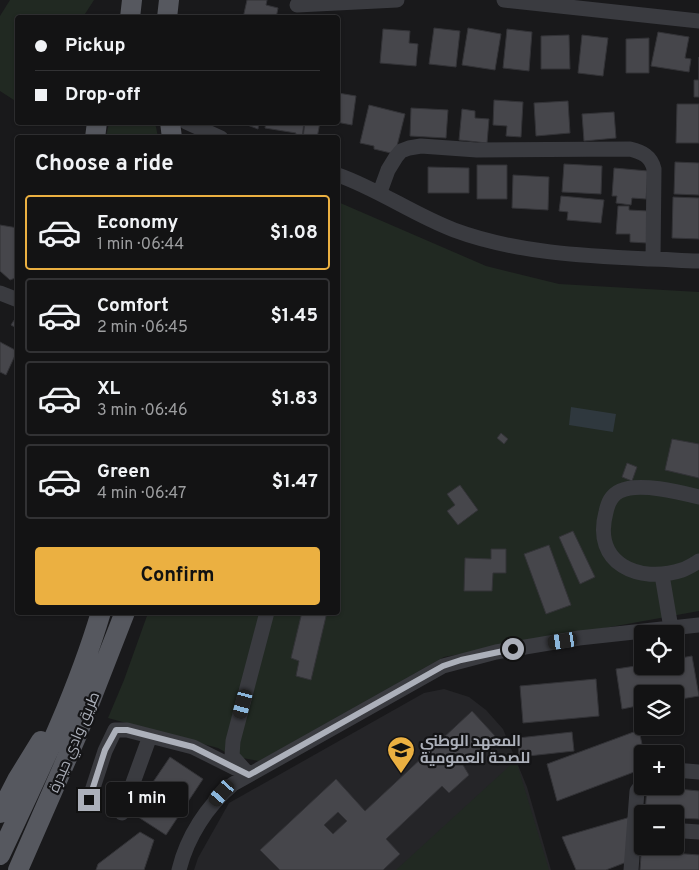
<!DOCTYPE html>
<meta charset="utf-8">
<style>
:root{--surface:#131314;--page:#1c1c1d;--text:#f1f3f6;--muted:#9d9ea0;--line:#323234;--accent:#ebb041}
body{margin:0;font-family:Overpass,Cairo,sans-serif;background:var(--page);color:var(--text);height:100vh;display:flex;flex-direction:column;font-size:19px;white-space:nowrap}
*{box-sizing:border-box;margin:0}
p{font-size:16px;color:var(--muted)}
.icon{flex:none;width:28px;height:28px;fill:none;stroke:currentColor;stroke-width:2;stroke-linecap:round;stroke-linejoin:round}
.map{position:relative;flex:1;overflow:hidden}
.drawer{position:absolute;left:15px;top:135px;width:325px;height:480px;display:flex;flex-direction:column;background:var(--surface);border-radius:5px;box-shadow:0 1px 4px #0004,0 0 0 1px var(--line)}
.drawer>*{flex:none}
.hud{position:absolute;left:15px;top:15px;width:325px;height:110px;border-radius:5px;box-shadow:0 1px 4px #0004,0 0 0 1px var(--line);display:grid;align-content:center;height:110px;padding:0 20px;background:var(--surface)}
.tools{position:absolute;left:634px;top:625px;display:grid;gap:10px}
.tools a{display:grid;place-items:center;width:50px;height:50px;border-radius:5px;background:var(--surface);box-shadow:0 1px 4px #0004,0 0 0 1px var(--line);font-size:25px}
.end{position:absolute;width:22px;height:22px;margin:-11px;border:6px solid #acb0ba;background:#111;box-shadow:0 0 0 2px #111}
.from{border-radius:50%}
.bubble{position:absolute;height:35px;border-radius:5px;background:var(--surface);box-shadow:0 1px 4px #0004,0 0 0 1px var(--line);font-size:16px;font-weight:700;line-height:35px;text-align:center}
.car{position:absolute;width:15px;height:30px;margin:-15px -8px;border-radius:6px;box-shadow:0 0 4px 1px #0007;background:linear-gradient(#222 24%,#8ab4d8 0 40%,#222 0 76%,#8ab4d8 0 86%,#222 0)}
.hud b{display:flex;align-items:center;gap:18px;height:48px;font-size:19px}
.hud b+b{border-top:1px solid var(--line)}
.hud i{width:12px;height:12px;background:var(--text)}
ul{padding:0;list-style:none}
li{display:flex;align-items:center;gap:15px;height:75px;margin:0 10px 8px;padding:0 10px;border:2px solid var(--line);border-radius:5px}
li div{flex:1}
li b{display:block;font-size:19px}
li em{font-style:normal;font-weight:700}
li.selected{border-color:var(--accent)}
li>.icon{width:45px;height:45px;stroke-width:1.5}
h2{padding:0 20px;font-size:22px;line-height:60px}
.cta{display:flex;gap:10px;margin-top:auto;padding:10px 20px}
.cta a{flex:1;height:58px;border-radius:5px;background:var(--accent);color:#111;font-size:20px;font-weight:700;line-height:58px;text-align:center}
.map>svg:first-child{display:block}
.built{fill:#252528}
.green{fill:#212922}
.water{fill:#2f383e}
.building{fill:#46464b;stroke:#333337;fill-rule:evenodd}
.lines{fill:none;stroke-linecap:round;stroke-linejoin:round}
.minor{stroke:#3a3b40;stroke-width:15}
.major{stroke:#56585f;stroke-width:20}
.route{stroke:#acb0ba;stroke-width:6}
.labels{text-anchor:middle;stroke-width:4.5;stroke-linejoin:round;paint-order:stroke}
.poi-label{font-size:15px;font-weight:bold;fill:#acb0ba;stroke:#141416;text-anchor:start}
.street-label{font-size:15px;fill:#acb0ba;stroke:#141416}
</style>
<div class="map">
<svg width="699" height="870" viewBox="0 0 699 870">
<rect width="100%" height="100%" fill="#19191b"/>
<path class="built" d="M444,689L469,697L486,710L503,729L527,787L551,870H194L198,858L229,803L424,693Z"/>
<path class="green" d="M10,0H94L83,17L18,18L17,102L0,91V16Z
M155,122L158,137H106L109,123Z
M338,202L486,266L559,284L699,292V611L444,657L259,761L232,756L218,748L108,718L124,680L148,613L338,612Z
M516,760L549,870H396Z"/>
<path class="water" d="M571,407L616,414L613,432L569,425Z"/>
<path class="building" d="M247,0H267L266,5L278,8L276,18H243Z
M434,28L460,31L456,67L429,64Z
M468,28L501,34L495,70L462,65Z
M383,29L410,31L409,43L418,44L416,66L380,63Z
M507,29L532,32L529,71L503,68Z
M658,32L689,37L685,58L691,59L689,72L651,66Z
M569,35L570,69H541V36Z
M582,35L608,38L603,76L578,73Z
M649,38V73H626V39Z
M699,57V97H694V80H699Z
M338,93L356,96L352,125L336,122H338Z
M494,100L523,102L521,137L506,136L507,126L493,125Z
M568,101L570,133L536,136L534,103Z
M677,104H699V143H676Z
M369,105L405,114L395,154L374,149V146L360,143Z
M411,108L448,110L446,138L410,136Z
M462,109L475,111V118L489,119L487,143L459,140Z
M614,112L616,138L584,141L582,114Z
M239,122H259L258,129Z
M266,122H304L302,138H295L296,133L265,128Z
M305,122H320L317,138H303Z
M675,162L699,163V195L674,194Z
M564,164L602,166L601,194L562,192Z
M477,165H507V199H477Z
M428,167L469,168V193H428Z
M614,168L648,171L646,199L632,198L631,205L616,203L617,196H612Z
M513,175L549,177L548,210L512,208Z
M561,196L604,200L601,223L567,220L568,212L559,211Z
M673,197L699,198V239L672,238Z
M618,206H629V210L648,211L647,243L630,242V234H616Z
M0,225L18,228L15,262L18,264V277L10,280L0,271Z
M18,314V329L11,325Z
M0,342L17,351L6,375L0,372Z
M501,433L508,439L504,444L497,438Z
M672,439L699,444V478L665,470Z
M627,463L637,467L632,481L622,477Z
M460,485L478,510L458,525L447,511L455,505L447,494Z
M573,531L595,577L580,584L559,537Z
M549,545L571,605L546,614L524,554Z
M491,549H506V573H493L492,591H464L465,558L491,559Z
M302,612H327L311,680L296,676L299,661L291,658Z
M692,656L699,696L675,700V694H642V705L622,709L616,669L642,665V666H675V659Z
M596,679L599,716L523,723L520,686Z
M472,711L495,736L463,765L469,775L449,793L442,786L386,839L400,854L383,870H280L260,850L336,779L365,811ZM338,812L347,821L333,834L324,825Z
M639,730L644,754H642V769L557,801L547,764Z
M572,732L574,751L519,757L518,738Z
M170,757L203,779L166,835L132,813Z
M647,786L699,791V819L676,818L675,826V814H645Z
M634,816L632,860L606,870H576L562,837Z
M140,832L154,840L144,870H96L98,864Z
M642,840V846H673V853L699,855V870H640Z"/>
<g class="lines">
<path class="minor" d="M504,0L699,21
M297,5L397,0
M186,122L221,138
M338,175C378,189 414,215 454,230C516,253 585,256 650,259C666,259 682,261 699,261
M380,192L388,170L396,157L401,151L409,148L421,146L477,150L630,149C642,152 651,156 654,169L653,259
M0,293L18,300
M699,497C679,492 639,482 620,491C611,495 608,503 606,512C592,564 639,584 682,570C688,568 694,564 699,561
M662,575L671,628
M675,770L699,772
M89,800L105,751L115,730H127L193,747L249,775L232,756L233,741L267,612
M122,813L150,736
M684,831L699,832
M179,870C187,837 207,806 233,784L443,666L496,652L579,638L699,625
M631,870L637,791L642,784"/>
<path class="major" d="M130,18L132,0
M167,18L169,0
M170,122L172,138
M95,138L97,122
M0,813L17,780L41,741
M0,855C37,776 76,696 101,612
M18,870L77,735L125,612"/>
</g>
<g class="lines">
<path class="route" d="M89,800L105,750L116,730H127L193,747L249,775L443,666L461,660L513,649"/>
</g>
<defs>
<g id="university-pin" transform="scale(1.4375)"><path d="M0 17L-7.5 6A9.5 9.5 0 1 1 7.5 6Z" fill="#ebb041" stroke="#141416"/><path d="M0-5L7-2L0 1L-7-2ZM-4 1L0 2.5L4 1V4Q0 6-4 4Z" fill="#111"/></g>
</defs>
<g fill-rule="evenodd">
<use href="#university-pin" x="401" y="750"/>
</g>
<g class="labels">
<g class="poi-label">
<text x="420" y="746">المعهد الوطني<tspan x="420" dy="17">للصحة العمومية</tspan></text>
</g>
<g class="street-label">
<text transform="translate(74 742) rotate(-67)" y="5">طريق وادي حيدرة</text>
</g>
</g>
</svg>
<div class="tools">
<a><svg class="icon" aria-label="locate" viewBox="0 0 24 24"><circle cx="12" cy="12" r="6"/><path d="M12 2v4M12 18v4M2 12h4M18 12h4"/></svg></a>
<a><svg class="icon" aria-label="layers" viewBox="0 0 24 24"><path d="M12 4l9 5-9 5-9-5zM3 14l9 5 9-5"/></svg></a>
<a>+</a>
<a>−</a>
</div>
<i class="end from" style="left:513px;top:649px"></i>
<i class="end" style="left:89px;top:800px"></i>
<div class="bubble" style="left:106px;top:782px;width:82px">1 min</div>
<i class="car" style="left:563px;top:641px;rotate:261deg"></i>
<i class="car" style="left:243px;top:704px;rotate:195deg"></i>
<i class="car" style="left:222px;top:793px;rotate:221deg"></i>
<div class="hud">
<b><i class="from"></i>Pickup</b>
<b><i></i>Drop-off</b>
</div>
<section class="drawer">
<h2>Choose a ride</h2>
<ul>
<li class="selected"><svg class="icon" aria-label="car" viewBox="0 0 24 24"><path d="M5 17H2v-5l4-1 3-4h7l3 4 3 1v5h-3M9 17h6M6 11h13"/><circle cx="7" cy="17" r="2"/><circle cx="17" cy="17" r="2"/></svg><div><b>Economy</b><p>1 min · 06:44</p></div><em>$1.08</em></li>
<li><svg class="icon" aria-label="car" viewBox="0 0 24 24"><path d="M5 17H2v-5l4-1 3-4h7l3 4 3 1v5h-3M9 17h6M6 11h13"/><circle cx="7" cy="17" r="2"/><circle cx="17" cy="17" r="2"/></svg><div><b>Comfort</b><p>2 min · 06:45</p></div><em>$1.45</em></li>
<li><svg class="icon" aria-label="car" viewBox="0 0 24 24"><path d="M5 17H2v-5l4-1 3-4h7l3 4 3 1v5h-3M9 17h6M6 11h13"/><circle cx="7" cy="17" r="2"/><circle cx="17" cy="17" r="2"/></svg><div><b>XL</b><p>3 min · 06:46</p></div><em>$1.83</em></li>
<li><svg class="icon" aria-label="car" viewBox="0 0 24 24"><path d="M5 17H2v-5l4-1 3-4h7l3 4 3 1v5h-3M9 17h6M6 11h13"/><circle cx="7" cy="17" r="2"/><circle cx="17" cy="17" r="2"/></svg><div><b>Green</b><p>4 min · 06:47</p></div><em>$1.47</em></li>
</ul>
<div class="cta"><a>Confirm</a></div>
</section>
</div>
